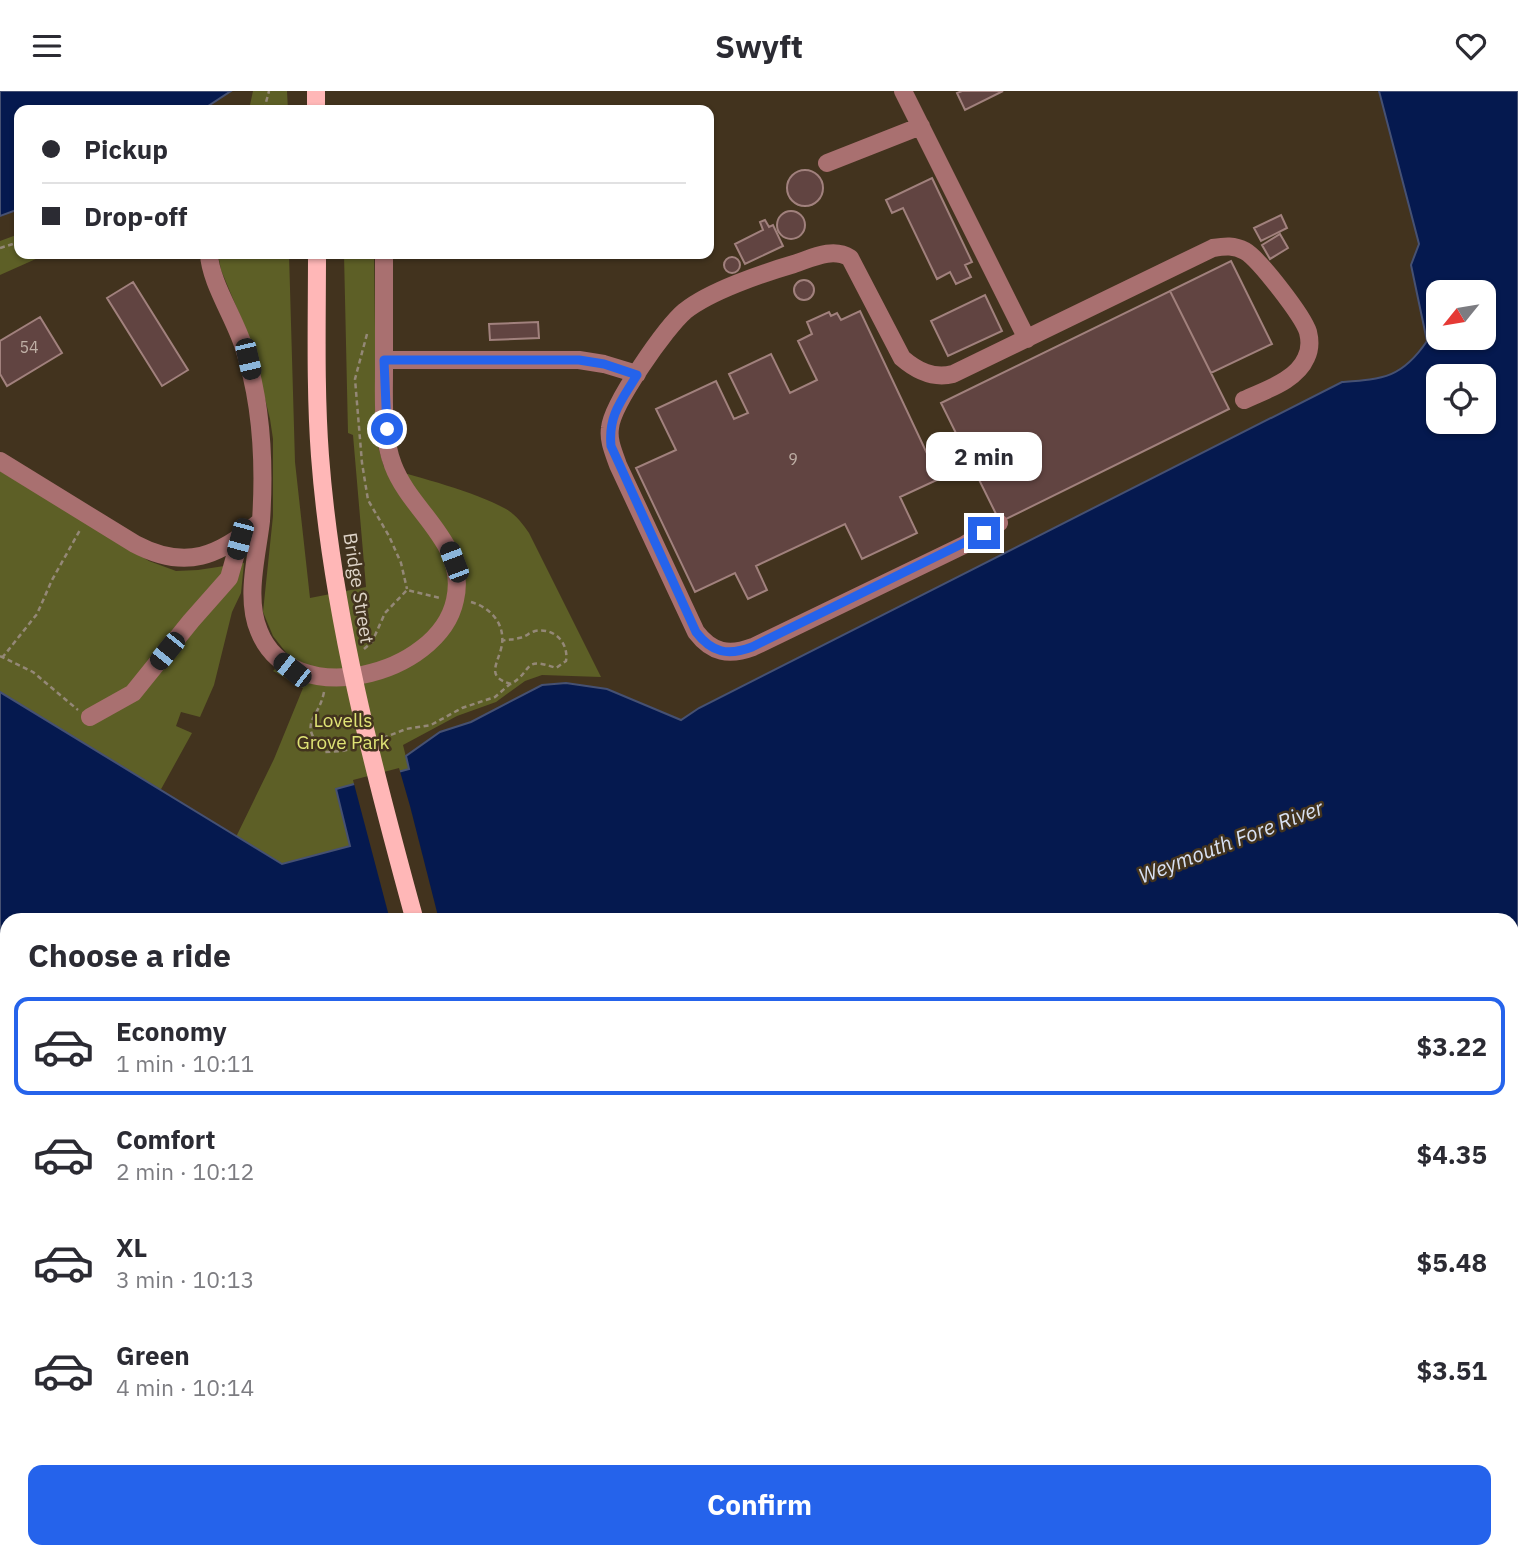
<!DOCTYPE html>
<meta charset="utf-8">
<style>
:root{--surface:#fff;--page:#f2f2f3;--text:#2b2b33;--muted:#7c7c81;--line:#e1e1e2;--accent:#2563eb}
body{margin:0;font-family:"IBM Plex Sans",sans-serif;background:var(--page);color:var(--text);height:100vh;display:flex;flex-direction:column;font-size:26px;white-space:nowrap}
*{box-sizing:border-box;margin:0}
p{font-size:23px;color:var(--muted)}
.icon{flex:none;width:38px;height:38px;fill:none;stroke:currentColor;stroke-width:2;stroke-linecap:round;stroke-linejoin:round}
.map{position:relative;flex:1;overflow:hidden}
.drawer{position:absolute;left:0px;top:822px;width:1519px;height:646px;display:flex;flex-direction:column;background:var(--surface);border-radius:21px 21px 0 0;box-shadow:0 2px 5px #0004}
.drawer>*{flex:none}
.top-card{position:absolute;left:14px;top:14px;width:700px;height:154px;border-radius:14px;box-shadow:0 2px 5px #0004;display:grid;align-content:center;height:154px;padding:0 28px;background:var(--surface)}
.needle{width:46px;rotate:240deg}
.buttons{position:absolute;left:1426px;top:189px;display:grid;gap:14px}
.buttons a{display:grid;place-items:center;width:70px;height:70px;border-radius:14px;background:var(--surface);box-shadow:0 2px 5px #0004;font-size:35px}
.end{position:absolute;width:32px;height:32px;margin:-16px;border:9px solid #2563eb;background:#fff;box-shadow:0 0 0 4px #fff}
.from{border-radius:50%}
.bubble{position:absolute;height:49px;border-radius:14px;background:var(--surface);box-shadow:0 2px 5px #0004;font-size:23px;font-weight:700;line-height:49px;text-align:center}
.car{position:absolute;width:21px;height:42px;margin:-21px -10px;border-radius:9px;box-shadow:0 0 5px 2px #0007;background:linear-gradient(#222 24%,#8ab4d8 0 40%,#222 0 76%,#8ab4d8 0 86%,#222 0)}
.top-card b{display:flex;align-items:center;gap:24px;height:66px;font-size:26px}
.top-card b+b{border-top:2px solid var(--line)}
.top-card i{width:18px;height:18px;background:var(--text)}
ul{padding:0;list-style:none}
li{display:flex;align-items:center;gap:21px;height:98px;margin:0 14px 10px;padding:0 14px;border:4px solid transparent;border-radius:14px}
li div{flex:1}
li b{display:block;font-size:26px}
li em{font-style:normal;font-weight:700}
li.selected{border-color:var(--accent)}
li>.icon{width:63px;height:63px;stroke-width:1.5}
h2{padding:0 28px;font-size:32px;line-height:84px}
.primary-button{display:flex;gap:14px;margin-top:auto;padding:14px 28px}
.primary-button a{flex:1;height:80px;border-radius:14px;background:var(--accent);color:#fff;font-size:28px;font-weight:700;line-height:80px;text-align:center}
header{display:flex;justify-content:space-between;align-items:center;height:91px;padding:0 28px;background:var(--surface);font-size:32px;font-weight:700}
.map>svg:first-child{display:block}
.green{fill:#5d5f26}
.water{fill:#05194f;stroke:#465173;stroke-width:2;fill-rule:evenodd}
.pier{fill:#42331e}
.building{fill:#614441;stroke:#a1817d;stroke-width:2}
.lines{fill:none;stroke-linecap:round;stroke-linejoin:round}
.path{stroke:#948877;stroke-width:2.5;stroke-dasharray:5 3.5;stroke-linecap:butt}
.minor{stroke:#a97070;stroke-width:18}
.major{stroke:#ffb7b7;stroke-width:18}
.rail{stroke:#bdb2a4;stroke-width:4.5;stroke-dasharray:14 7;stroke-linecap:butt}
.route{stroke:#2563eb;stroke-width:9}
.labels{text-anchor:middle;stroke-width:5;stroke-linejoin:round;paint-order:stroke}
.number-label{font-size:16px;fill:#bfb0a6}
.street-label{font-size:19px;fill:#ded4c8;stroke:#42331e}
.park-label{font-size:19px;fill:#dfe375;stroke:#42331e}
.water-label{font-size:21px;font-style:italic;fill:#d8e1f3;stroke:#42331e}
</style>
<header><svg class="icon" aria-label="menu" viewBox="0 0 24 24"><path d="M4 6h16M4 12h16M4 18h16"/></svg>Swyft<svg class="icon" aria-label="heart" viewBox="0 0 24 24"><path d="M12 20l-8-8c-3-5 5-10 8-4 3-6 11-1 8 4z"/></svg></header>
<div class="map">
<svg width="1518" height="1468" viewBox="0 0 1518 1468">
<rect width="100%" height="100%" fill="#42331e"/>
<path class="green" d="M253,0H287L288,19H244L250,14Z
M19,143V163H47L0,184V150Z
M218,163H289L295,371L310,507L366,496L353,344L348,342L344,163H374L376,315L378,355L384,376C420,387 474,400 506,418C516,424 522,432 529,442L601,586L542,584L525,590L496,611L457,625L403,654L409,678L351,755L282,773L236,746L274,668L303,597L273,580L288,564L273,545L263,521L273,425V348L270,328L251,251L221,179Z
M0,380L149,470L176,480L198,479L244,472L241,502L232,521L214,594L200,626L181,621L176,635L192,642L160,700L0,601Z"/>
<path class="water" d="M0,0H231L202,19H19V118L0,125Z
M1379,0H1518V890L1512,892V830H7V1143L0,1142V601L282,773L350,755L336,698L409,678L406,665L440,641L471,631L542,594L566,592L607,598L681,629L699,617L1342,291C1383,288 1402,287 1427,250L1411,174L1419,153ZM1438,201H1484V247H1438ZM1438,285H1484V331H1438Z
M0,1450L7,1451V1461H56L88,1468H0Z
M903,1461H1149L1154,1468H930L906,1466Z
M1188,1461H1488L1478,1468H1193Z"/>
<path class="pier" d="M399,677L410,715L439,829H390L353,689Z"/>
<path class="building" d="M962,0H1003L965,19L957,2Z
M787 97a18 18 0 1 1 36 0a18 18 0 1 1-36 0Z
M932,87L972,171L965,174L971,186L956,193L950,181L937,188L903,117L892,122L886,109Z
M777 134a14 14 0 1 1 28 0a14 14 0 1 1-28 0Z
M1281,124L1287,137L1261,150L1254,137Z
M765,129L769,136L773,134L783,155L745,173L735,153L763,139L760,131Z
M1280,143L1288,157L1270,168L1262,154Z
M724 174a8 8 0 1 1 16 0a8 8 0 1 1-16 0Z
M1231,170L1272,253L1211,282L1170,200Z
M794 199a10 10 0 1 1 20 0a10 10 0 1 1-20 0Z
M133,191L188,279L162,295L107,207Z
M1170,200L1229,318L1000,431L941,312Z
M985,204L1002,240L948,265L931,230Z
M860,220L939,388L900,406L917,442L862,468L845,433L756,475L767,499L748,508L735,482L695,501L636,377L676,359L656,318L716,290L734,328L748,322L729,283L771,263L790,302L817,289L798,250L812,243L807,231L829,221L831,225L837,222L841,229Z
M40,226L62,262L7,295L0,283V250Z
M538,231L539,247L490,249L489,233Z
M1512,1099L1518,1107V1145L1512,1149Z
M0,1213L7,1214V1306L0,1305Z"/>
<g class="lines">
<path class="path" d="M264,19L269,0
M0,157L19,151
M367,243L355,288L362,372L368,409L389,445L401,472L407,498
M471,511C492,517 507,535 501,558C496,576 487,586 511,593C534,579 522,565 556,577L566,570C569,552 554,536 535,540C529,542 525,546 519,547C513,549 508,548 502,550
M364,558L372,551L385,522L407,499L440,507
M0,565L33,581L78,619
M2,567L37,523L52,489L80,439
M324,601C318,631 297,630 324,661L342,660L354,657
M383,647L406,638L431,634L462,617L495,606L510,593
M1017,1461L1021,1468
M1026,1461L1031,1468
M1491,1468V1461"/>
<path class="minor" d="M903,0L1027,248
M827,72L921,35
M384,269H579L604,273L637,283
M0,370L135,453C186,480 219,465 261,430C265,370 262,311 243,254C234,226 210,190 209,163
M261,430C257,465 245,507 259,540C291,622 439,585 455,509C468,452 411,422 393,374C382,346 384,310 384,279C384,241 384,202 384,163
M999,432L964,454L753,556C729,565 712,562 696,541L618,374C614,362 608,350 610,337C612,313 666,236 685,220C710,200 763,182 794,173C812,167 833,156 850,167L902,267C917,280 933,288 953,283L1213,157C1225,155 1234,154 1245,160C1259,168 1303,225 1308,241C1310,249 1310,259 1306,267C1296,290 1265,299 1244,309
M90,626L133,602L191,530L229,487L240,448
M1512,1056L1518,1085
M1512,1202L1518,1198
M0,1380H7
M446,1461L448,1468
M556,1461L558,1468
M629,1461L632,1468
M1165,1461L1170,1468
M1512,1461L1517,1468
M488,1468L509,1461
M660,1468L678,1461"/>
<path class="major" d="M316,0V19
M317,163C317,230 315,298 320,365C332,523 373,677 415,830
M591,1461L593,1468"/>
<path class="rail" d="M0,1323L7,1324
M0,1337L7,1338
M0,1361H7
M0,1372L7,1373
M1512,1452L1518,1460
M815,1461L819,1468"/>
</g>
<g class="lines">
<path class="route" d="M387,338L384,269H579L604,273L637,284C622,309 608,324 611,355L696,541C712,562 728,565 752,556L984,442"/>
</g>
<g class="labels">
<g class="number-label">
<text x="29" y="262">54</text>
<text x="793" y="374">9</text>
</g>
<g class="street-label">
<text transform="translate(359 497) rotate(81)" y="7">Bridge Street</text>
</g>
<g class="park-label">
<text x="343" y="636">Lovells<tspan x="343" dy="22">Grove Park</tspan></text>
</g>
<g class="water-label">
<text transform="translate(1231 751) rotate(-21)" y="7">Weymouth Fore River</text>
</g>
</g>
</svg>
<div class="buttons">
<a><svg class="needle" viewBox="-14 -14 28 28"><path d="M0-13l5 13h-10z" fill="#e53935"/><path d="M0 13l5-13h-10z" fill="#7c7c81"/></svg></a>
<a><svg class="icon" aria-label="locate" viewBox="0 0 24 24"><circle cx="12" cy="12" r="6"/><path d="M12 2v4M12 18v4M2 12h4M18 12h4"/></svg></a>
</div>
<i class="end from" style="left:387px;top:338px"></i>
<i class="end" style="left:984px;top:442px"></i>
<div class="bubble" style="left:926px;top:341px;width:116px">2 min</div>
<i class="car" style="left:248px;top:268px;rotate:167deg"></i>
<i class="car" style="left:240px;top:448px;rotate:195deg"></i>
<i class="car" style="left:454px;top:471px;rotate:339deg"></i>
<i class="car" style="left:167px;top:560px;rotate:219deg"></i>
<i class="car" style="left:292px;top:579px;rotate:308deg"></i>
<div class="top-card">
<b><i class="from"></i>Pickup</b>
<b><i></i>Drop-off</b>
</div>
<section class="drawer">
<h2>Choose a ride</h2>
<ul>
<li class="selected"><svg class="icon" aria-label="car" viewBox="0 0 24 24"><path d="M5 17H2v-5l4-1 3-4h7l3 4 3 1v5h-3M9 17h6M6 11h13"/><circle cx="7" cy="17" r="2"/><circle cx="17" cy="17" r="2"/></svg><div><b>Economy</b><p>1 min · 10:11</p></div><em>$3.22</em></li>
<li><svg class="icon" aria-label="car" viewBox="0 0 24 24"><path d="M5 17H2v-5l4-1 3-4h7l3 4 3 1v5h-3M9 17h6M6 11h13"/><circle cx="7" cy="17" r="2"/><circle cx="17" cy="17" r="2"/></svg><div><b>Comfort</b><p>2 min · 10:12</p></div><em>$4.35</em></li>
<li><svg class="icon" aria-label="car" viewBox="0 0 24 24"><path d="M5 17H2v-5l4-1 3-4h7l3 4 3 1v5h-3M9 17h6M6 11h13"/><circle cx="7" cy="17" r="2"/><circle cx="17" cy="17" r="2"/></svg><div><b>XL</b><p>3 min · 10:13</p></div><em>$5.48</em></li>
<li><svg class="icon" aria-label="car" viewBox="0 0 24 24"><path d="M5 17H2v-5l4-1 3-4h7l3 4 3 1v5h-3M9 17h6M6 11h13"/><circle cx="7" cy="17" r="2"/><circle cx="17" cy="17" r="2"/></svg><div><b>Green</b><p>4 min · 10:14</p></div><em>$3.51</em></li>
</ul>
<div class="primary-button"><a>Confirm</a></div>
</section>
</div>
